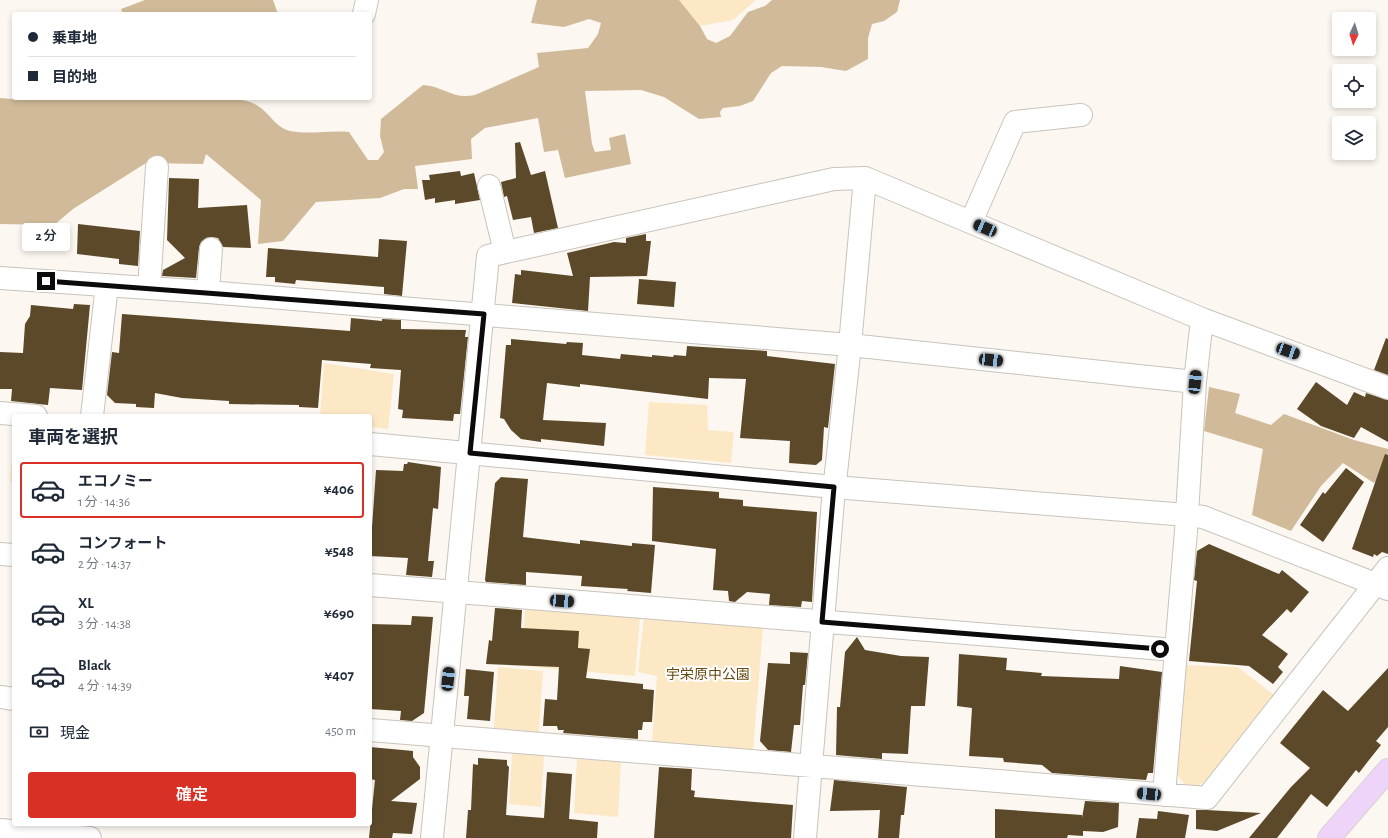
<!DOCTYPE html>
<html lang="ja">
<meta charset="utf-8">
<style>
:root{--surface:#fff;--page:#f6f6f7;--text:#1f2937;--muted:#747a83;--line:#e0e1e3;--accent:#d93025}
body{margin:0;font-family:"Alegreya Sans","Noto Sans JP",sans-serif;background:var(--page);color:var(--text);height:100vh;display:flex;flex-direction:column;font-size:15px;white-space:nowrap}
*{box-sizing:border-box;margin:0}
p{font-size:13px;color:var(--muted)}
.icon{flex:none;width:22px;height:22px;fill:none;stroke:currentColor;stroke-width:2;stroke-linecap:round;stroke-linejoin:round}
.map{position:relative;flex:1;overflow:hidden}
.details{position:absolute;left:12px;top:414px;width:360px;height:412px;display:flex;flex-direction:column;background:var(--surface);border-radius:4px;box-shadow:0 2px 6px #0003}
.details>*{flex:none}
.hud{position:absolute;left:12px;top:12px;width:360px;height:88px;border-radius:4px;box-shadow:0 2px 6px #0003;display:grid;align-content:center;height:88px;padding:0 16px;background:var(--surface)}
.needle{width:26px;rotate:184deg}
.tools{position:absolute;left:1332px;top:12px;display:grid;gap:8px}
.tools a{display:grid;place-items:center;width:44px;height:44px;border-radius:4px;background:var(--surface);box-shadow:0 2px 6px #0003;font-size:20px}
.end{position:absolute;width:18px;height:18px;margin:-9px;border:5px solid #0d0b09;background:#fff;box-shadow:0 0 0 2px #fff}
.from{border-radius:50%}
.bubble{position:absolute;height:28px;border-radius:4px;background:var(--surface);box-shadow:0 2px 6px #0003;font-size:13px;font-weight:600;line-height:28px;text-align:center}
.car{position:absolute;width:12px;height:24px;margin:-12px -6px;border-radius:5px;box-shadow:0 0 3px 1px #0007;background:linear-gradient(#222 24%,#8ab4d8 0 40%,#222 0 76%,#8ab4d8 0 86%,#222 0)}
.hud b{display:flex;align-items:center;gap:14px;height:38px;font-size:15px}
.hud b+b{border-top:1px solid var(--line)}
.hud i{width:10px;height:10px;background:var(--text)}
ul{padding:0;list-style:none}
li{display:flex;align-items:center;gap:12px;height:56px;margin:0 8px 6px;padding:0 8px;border:2px solid transparent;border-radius:4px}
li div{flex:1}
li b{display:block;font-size:15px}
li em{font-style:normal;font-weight:600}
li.on{border-color:var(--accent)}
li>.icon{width:36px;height:36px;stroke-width:1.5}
h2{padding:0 16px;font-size:18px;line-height:48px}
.pay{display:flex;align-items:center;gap:10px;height:44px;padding:0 16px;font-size:15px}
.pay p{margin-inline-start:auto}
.primary-button{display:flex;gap:8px;margin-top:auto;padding:8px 16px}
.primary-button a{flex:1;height:46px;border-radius:4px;background:var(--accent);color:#fff;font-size:16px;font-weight:600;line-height:46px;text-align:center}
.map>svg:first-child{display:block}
.green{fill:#fde8c6}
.forest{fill:#d0ba99}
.building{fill:#5b492a}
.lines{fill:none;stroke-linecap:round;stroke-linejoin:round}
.minor-casing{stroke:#c8c4bc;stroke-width:24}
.major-casing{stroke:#d3d3d3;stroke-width:24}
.minor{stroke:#fff;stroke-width:22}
.major{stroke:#eed4f8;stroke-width:22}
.route{stroke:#0d0b09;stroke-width:5}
.labels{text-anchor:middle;stroke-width:4;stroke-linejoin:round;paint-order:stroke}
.park-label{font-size:14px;fill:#684a0f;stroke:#fff}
</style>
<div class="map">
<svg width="1388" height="838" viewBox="0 0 1388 838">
<rect width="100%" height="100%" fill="#fcf7f0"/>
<path class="green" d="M679,0H756L733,20L700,26Z
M324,363L394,374L388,429L370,427V416H320Z
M649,402L707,405L708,430L734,432L731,463L645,455Z
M14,432V483L10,482Z
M525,609L640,617L635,676L522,666Z
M644,616L763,627L753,751L652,742L657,676L638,672Z
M1185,665L1238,667L1275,696L1210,778L1195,788L1186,786L1177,775Z
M498,667L543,671L539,732L494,728Z
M512,753L544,756L541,807L509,804Z
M577,759L621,762L618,817L574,813Z"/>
<path class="forest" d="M145,0H273L278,14H123L121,9Z
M537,0H679L700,26L707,39L716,43L730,36L748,12L765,6L772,0H900L897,12L884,21L872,24L868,38V59L846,71L821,67L782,66L771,73L753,101L740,106L723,108L720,112L721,117L699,119L664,97L641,90L585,91L592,144L595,152L611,150L609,138L625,134L631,164L565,178L558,150L544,152L538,118L485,128L471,139L472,159L415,166L418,189H404L380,198L316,202L283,241L258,244L261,200L206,154L203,164L146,163L73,209L54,225L0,224V98L13,99L14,90V98H212L214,100C230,98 248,98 261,108C271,116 277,128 290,131C310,135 329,130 349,132L368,160H378L384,152L380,136L381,119L423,85C443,86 453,100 475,95L539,67L537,53L588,48L598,34L601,23L589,19L564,27L531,23Z
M1209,387L1240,394L1235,413L1271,425L1284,414L1354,440L1388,449C1388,465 1385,471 1374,483L1343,463L1321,486L1291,531L1252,515L1263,449L1204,431Z"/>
<path class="building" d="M520,142L531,175L545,171L558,228L534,233L531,217L513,220L507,196L504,197L501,182L516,178L515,143Z
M460,171L461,176L474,173L480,200L455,204V200L435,203V198L425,200L422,180H430L429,175Z
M169,178L199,179L198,208L247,205L251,248L223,247L218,238L211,237L206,238L201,242L199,248L196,278L162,276L163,270L185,258L167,240Z
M78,224L140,231L138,266L119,264V259L77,254Z
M646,234V241H651L647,276L590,277L588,311L512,303L515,274L521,275V270L573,276L567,253L614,242L626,243V238Z
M379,239L407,241L402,296L384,294V287L296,280L295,284L275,282V277H266L268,248L378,257Z
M639,279L676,282L674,307L637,304Z
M74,304L90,305L82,390L50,388L48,405L11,401L12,389H0V352L23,353L25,324L30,316L31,305L73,309Z
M122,314L350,331L351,318L382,321V319L401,320V329L466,330L465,337H468L460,414H454L453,421L402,418L403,410L398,409L401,370L370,368L371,364L322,360L318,408L299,407V405L229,404V401L182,398L155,393L154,408L136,407V404L115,403L107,395L112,352L119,353Z
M1386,338L1388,339V375L1374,370Z
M511,339L566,344L567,342L583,343L582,355L620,359L621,354L652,357V355L673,357L674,355L686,356L687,346L767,351V356L835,364L828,428L824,427L822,460L816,465L789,463L790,441L740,438L746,379L709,378L708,399L580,384V387L547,383L543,420L606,423L604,446L541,439V442L521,439L511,430L504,419L500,418L506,345H511Z
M1316,382L1347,405L1354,392L1365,397L1366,393L1388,400V442L1361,427L1354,438L1321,426L1297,409Z
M1385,454L1388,455V554L1382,552L1377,556L1374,554L1373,557L1352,549Z
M408,462L441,467L438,509L433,508L428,561H434L432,577L406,575L408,558L370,556L376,470L403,471L404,464H407Z
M1346,468L1364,482L1323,542L1300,525L1323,492L1325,494Z
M501,477L528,479L523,537L580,544V540L632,546V543L655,545L651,593L627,591L628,589L581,586L582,576L526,572V585L486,582L485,580L495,483Z
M653,487L719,492V498L743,500V506L817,512L812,602L802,601L801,607L769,605L770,594L747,592L735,602L729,601L728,591L713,590L716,549L652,541Z
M1209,544L1279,574L1282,570L1309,592L1291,613L1287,609L1262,635L1288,654L1278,667L1283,672L1273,684L1249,666L1189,661L1197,581L1194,580L1197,551Z
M495,608L522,610L521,628L579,631L578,648L590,649L586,678L643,684V689L654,690L652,722H643L642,730H638V739L563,733L564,730H558L557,726H543L545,699L557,700L559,667L486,664L489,640L492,641Z
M412,616L433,617L424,713L412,721L400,720L401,711L370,709V624L411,625Z
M857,637L865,650L901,656L929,657L925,706H911L908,754L882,753V759L836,755L837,707H840L845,652Z
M790,652L808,653L805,685H803L800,725H794L791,752L768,750L760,741L768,663L790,664Z
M959,654L1007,658L1006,670L1042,673L1041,676L1119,679L1120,666L1162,672L1153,773H1148L1146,780L1052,773L1042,765L1004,762L1003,758L969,756L972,708L957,706Z
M1388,668V727L1376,741L1381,745L1369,760L1359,773L1356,770L1327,807L1311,794L1277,838H1249L1291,787L1310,768L1280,743L1323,690L1348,711Z
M466,669L494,672L490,721L467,719L469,696H464Z
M370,747L413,751V757L420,767V779L391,801L417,803L412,834L393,833L392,838H369L375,780L370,779Z
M478,758L507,760V765L509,767L506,815L544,818L547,772L572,774L569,819L598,822L597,838H466L468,810H471L473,764L478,765Z
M659,767L692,769L691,790L695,791L694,797L793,805L791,838H654Z
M834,780L907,787L904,815H901L899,838H878L880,810L830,811Z
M1085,801L1119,803L1118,827L1103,832L1083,831V836L1068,835L1067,838H995V809L1082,815V818Z
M1196,810H1206L1261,813L1217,831L1196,829Z
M1158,811L1189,815L1185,838H1136L1139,818L1157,819Z"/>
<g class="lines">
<g class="minor-casing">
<path id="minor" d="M364,14L367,0
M489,186L505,252
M971,222L1015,122L1081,115
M0,278L208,292L850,345L1195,382
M149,288L157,167
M208,292L211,249
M0,413L36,416
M92,416L107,285
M370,444L834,487L1187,515L1203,517L1388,589
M0,554L14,555
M370,585L1176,650
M0,697L14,699
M370,730L1207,798L1388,568
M1164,795L1186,531L1195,382L1202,319
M0,830L90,838
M432,838L488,256L834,179L865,178L1202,319L1388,388
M805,838L833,500L850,345L865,178"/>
</g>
<g class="major-casing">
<path id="major" d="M1329,838L1388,770"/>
</g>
<use href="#minor" class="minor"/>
<use href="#major" class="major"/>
</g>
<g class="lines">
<path class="route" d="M46,281L484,314L470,453L834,487L822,622L1160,649"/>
</g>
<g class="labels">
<g class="park-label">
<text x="708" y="679">宇栄原中公園</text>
</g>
</g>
</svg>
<div class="tools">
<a><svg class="needle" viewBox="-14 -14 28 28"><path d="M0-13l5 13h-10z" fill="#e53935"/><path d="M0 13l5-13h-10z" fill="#747a83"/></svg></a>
<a><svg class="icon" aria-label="locate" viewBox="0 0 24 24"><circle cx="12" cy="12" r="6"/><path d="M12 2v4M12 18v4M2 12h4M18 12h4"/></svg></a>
<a><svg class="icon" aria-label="layers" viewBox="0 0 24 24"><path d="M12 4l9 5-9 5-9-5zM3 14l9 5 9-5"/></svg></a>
</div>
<i class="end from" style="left:1160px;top:649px"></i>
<i class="end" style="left:46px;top:281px"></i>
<div class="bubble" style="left:22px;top:223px;width:48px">2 分</div>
<i class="car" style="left:985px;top:228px;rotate:293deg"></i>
<i class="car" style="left:1288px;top:351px;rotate:110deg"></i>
<i class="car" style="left:991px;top:360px;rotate:96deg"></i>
<i class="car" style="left:1195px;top:382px;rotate:6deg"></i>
<i class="car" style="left:562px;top:601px;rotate:94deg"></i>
<i class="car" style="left:448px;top:679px;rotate:6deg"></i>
<i class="car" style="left:1149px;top:794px;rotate:275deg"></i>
<div class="hud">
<b><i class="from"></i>乗車地</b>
<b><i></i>目的地</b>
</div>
<section class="details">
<h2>車両を選択</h2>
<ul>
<li class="on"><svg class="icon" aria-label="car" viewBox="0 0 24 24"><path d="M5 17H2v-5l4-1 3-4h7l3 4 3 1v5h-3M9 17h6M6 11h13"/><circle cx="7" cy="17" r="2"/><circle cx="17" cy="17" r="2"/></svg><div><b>エコノミー</b><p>1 分 · 14:36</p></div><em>¥406</em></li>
<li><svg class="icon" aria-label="car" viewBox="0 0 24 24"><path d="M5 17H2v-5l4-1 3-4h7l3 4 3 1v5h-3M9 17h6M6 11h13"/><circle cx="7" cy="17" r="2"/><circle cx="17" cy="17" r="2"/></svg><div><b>コンフォート</b><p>2 分 · 14:37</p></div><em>¥548</em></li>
<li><svg class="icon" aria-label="car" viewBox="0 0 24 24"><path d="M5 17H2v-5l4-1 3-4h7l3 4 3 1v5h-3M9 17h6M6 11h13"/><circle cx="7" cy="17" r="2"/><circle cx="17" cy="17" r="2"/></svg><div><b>XL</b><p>3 分 · 14:38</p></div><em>¥690</em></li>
<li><svg class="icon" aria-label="car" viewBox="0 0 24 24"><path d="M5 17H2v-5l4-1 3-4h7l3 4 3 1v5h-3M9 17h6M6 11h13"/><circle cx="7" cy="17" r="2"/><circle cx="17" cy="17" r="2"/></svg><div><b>Black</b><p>4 分 · 14:39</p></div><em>¥407</em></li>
</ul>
<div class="pay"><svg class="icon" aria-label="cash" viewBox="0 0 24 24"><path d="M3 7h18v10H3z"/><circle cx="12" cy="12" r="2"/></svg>現金<p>450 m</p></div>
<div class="primary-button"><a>確定</a></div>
</section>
</div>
